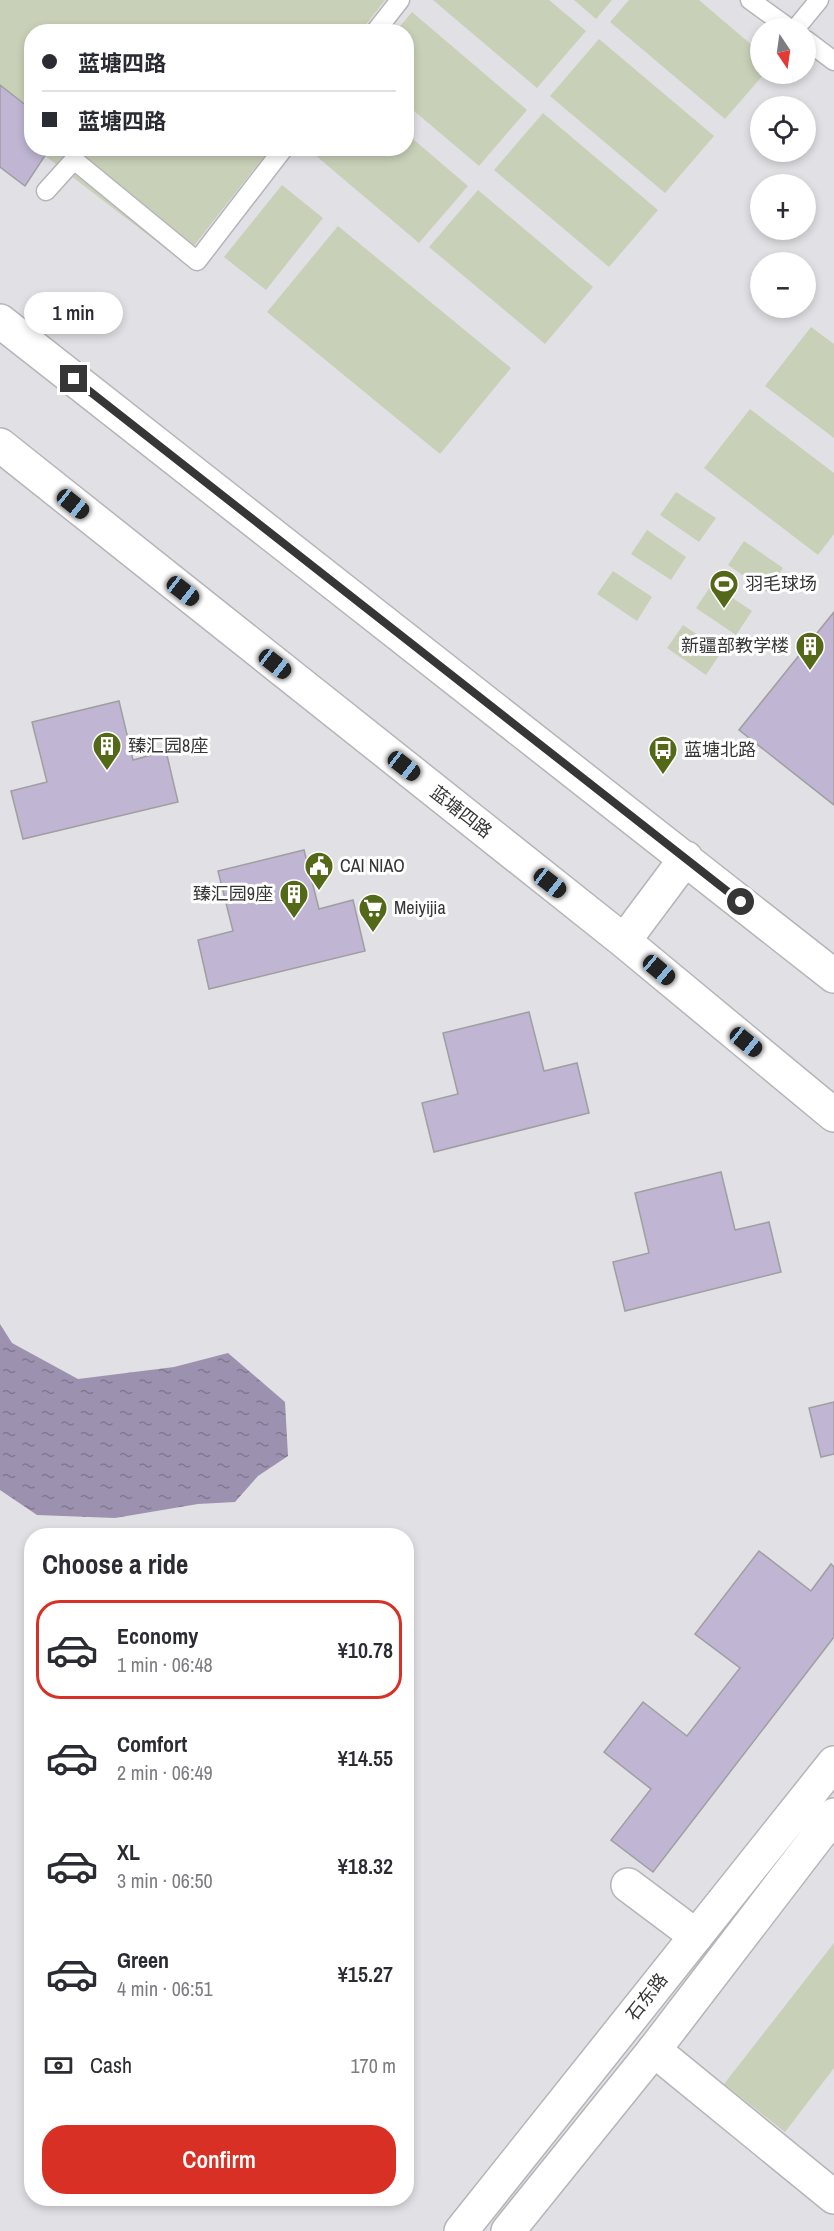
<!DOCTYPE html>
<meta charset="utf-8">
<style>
:root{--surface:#fff;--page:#f2f2f3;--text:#2b2b33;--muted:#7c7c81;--line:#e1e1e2;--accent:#d93025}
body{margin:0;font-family:"Archivo Narrow","Noto Sans SC",sans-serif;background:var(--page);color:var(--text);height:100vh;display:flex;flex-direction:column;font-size:22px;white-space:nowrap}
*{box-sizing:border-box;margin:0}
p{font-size:20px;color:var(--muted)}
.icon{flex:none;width:33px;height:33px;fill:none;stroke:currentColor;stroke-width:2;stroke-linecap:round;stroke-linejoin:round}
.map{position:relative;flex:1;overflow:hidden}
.drawer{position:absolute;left:24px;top:1528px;width:390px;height:678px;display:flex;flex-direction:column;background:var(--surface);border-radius:24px;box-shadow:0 3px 9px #0003}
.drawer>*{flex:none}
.hud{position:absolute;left:24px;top:24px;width:390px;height:132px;border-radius:24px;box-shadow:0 3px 9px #0003;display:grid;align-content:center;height:132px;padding:0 18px;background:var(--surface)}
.needle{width:39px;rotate:167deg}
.buttons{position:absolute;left:750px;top:18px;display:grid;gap:12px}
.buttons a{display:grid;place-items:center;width:66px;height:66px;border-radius:50%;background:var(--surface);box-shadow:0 3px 9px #0003;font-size:30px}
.end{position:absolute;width:27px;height:27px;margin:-14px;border:8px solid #363637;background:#fff;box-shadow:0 0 0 3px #fff}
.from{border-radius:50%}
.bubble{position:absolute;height:42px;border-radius:21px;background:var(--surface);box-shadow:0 3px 9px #0003;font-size:20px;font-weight:600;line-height:42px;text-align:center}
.car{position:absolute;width:18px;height:36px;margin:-18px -9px;border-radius:8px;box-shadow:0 0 4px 2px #0007;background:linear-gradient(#222 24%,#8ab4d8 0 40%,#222 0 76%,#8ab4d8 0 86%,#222 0)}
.hud b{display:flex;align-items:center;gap:21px;height:57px;font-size:22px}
.hud b+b{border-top:2px solid var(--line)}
.hud i{width:15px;height:15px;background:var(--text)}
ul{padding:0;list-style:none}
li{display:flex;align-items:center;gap:18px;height:99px;margin:0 12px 9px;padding:0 6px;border:3px solid transparent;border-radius:24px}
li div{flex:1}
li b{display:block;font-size:22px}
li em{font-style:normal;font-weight:600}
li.current{border-color:var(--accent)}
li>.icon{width:54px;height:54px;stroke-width:1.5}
h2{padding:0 18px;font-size:27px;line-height:72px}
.pay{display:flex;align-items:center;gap:15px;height:66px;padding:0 18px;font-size:22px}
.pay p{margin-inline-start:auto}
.cta{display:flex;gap:12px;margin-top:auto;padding:12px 18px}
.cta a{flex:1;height:69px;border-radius:24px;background:var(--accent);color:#fff;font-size:24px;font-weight:600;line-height:69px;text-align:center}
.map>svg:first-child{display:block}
.green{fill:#c8d1b8}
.water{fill:url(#water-ripples)}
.building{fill:#c0b6d3;stroke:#9f9ea1;stroke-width:1.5}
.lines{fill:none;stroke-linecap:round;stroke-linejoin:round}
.lane-casing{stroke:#b5b4b8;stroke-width:21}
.street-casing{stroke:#b5b4b8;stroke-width:36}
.secondary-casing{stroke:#b5b4b8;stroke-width:36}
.lane{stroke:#fff;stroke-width:18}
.street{stroke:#fff;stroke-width:33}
.secondary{stroke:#fff;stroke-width:33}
.route{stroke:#363637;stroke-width:8}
.labels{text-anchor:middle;stroke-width:6;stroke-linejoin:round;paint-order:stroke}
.poi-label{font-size:18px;fill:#363637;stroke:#fff;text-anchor:start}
.street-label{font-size:18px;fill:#363637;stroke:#fff}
</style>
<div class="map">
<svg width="834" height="2231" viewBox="0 0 834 2231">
<defs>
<pattern id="water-ripples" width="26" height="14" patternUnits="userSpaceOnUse" patternTransform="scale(1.5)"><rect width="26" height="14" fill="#9c92af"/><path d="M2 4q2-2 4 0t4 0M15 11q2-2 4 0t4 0" fill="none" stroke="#80788f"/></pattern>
</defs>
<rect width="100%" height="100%" fill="#e1e0e4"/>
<path class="green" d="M0,0H385L361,31L32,32L31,145L0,121Z
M433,0H549L586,31L537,88Z
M574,0H612L596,19Z
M629,0H699L760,52V74H764L725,119L610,22Z
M412,12L527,110L479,166L407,105L406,32L396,31Z
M599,39L714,136L665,193L550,96Z
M543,113L658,210L609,267L494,170Z
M407,134L468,186L419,243L308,149L406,148Z
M36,149H270L182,261Z
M282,185L323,218L266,290L224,257Z
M478,190L593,287L545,344L429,247Z
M338,226L511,368L440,454L267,312Z
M811,327L834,344V438L765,386Z
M750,409L834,473V534L818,555L704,468Z
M676,492L716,518L699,542L660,515Z
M647,530L686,557L671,580L631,554Z
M744,541L783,568L767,592L728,565Z
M613,571L652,597L637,621L597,594Z
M712,584L752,611L736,635L696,608Z
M683,625L722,651L706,675L667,648Z
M834,1943V2068L785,2132L724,2084Z"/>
<path class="water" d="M0,1324L12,1343L78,1379L174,1367L228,1353L285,1402L288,1456L258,1476L235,1502L198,1504L115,1518L37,1515L0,1490Z"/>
<path class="building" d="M0,85L32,110V148H50L25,186L0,167Z
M834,612V805L739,730Z
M119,701L133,760L166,751L178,802L23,839L11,791L47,782L32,722Z
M304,850L319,909L353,900L365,951L209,989L198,940L233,931L218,871Z
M529,1012L544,1071L577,1063L589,1113L434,1152L422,1103L458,1094L443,1033Z
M721,1172L735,1230L769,1222L781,1272L625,1311L613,1262L649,1253L635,1193Z
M834,1402V1454L821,1457L809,1408Z
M759,1551L811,1591L831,1564L834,1567V1637L653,1872L611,1840L651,1789L604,1752L643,1702L687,1736L740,1668L695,1634Z"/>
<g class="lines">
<g class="lane-casing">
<path id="lane" d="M750,0L789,28
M796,28L819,0
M375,32L400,0
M806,40L834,61
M46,191L74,160L197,261L284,148"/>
</g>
<g class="street-casing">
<path id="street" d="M628,1885L696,1936
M654,2050L834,2197"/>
</g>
<g class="secondary-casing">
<path id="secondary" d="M0,321L834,976
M0,445L624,941L834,1115
M624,941L686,858
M461,2231L834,1763
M508,2231L654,2050L834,1815"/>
</g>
<use href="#lane" class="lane"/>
<use href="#street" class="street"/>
<use href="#secondary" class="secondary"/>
</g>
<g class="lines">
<path class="route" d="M74,379L741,902"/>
</g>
<defs>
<g id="stadium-pin" transform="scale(1.5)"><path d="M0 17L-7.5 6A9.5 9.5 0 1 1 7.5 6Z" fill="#536917" stroke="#fff"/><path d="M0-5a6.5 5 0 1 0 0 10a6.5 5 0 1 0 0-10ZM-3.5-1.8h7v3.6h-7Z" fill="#fff"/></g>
<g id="building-pin" transform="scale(1.5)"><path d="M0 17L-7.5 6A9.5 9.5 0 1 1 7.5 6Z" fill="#536917" stroke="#fff"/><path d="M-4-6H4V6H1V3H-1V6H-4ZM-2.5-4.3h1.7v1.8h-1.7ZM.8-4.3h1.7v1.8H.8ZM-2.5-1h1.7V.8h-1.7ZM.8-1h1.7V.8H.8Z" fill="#fff"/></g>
<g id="bus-pin" transform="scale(1.5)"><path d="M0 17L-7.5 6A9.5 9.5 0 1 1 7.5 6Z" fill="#536917" stroke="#fff"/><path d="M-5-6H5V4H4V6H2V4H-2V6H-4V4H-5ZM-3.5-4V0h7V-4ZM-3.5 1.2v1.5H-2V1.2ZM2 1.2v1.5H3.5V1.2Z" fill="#fff"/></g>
<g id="civic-pin" transform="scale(1.5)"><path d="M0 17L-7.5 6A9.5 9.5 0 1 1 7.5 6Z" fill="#536917" stroke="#fff"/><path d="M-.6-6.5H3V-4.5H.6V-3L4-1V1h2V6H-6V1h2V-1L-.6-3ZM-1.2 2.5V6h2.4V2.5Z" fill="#fff"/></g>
<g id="supermarket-pin" transform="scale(1.5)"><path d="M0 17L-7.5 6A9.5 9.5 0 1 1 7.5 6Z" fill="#536917" stroke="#fff"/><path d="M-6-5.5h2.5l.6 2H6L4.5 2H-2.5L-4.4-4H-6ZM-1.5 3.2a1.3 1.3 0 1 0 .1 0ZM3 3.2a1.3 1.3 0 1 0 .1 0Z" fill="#fff"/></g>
</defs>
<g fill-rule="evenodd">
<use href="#stadium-pin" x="724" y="584"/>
<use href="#building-pin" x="810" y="646"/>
<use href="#building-pin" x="107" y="746"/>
<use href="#bus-pin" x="663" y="750"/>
<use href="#civic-pin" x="319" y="866"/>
<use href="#building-pin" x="294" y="894"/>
<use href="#supermarket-pin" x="373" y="908"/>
</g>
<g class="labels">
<g class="poi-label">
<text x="745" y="590">羽毛球场</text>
<text x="789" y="652" text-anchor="end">新疆部教学楼</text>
<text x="128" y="752">臻汇园8座</text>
<text x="684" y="756">蓝塘北路</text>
<text x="340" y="872">CAI NIAO</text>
<text x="273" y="900" text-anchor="end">臻汇园9座</text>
<text x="394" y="914">Meiyijia</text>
</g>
<g class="street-label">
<text transform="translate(461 812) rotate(38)" y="6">蓝塘四路</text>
<text transform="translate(647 1997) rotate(-52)" y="6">石东路</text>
</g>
</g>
</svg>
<div class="buttons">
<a><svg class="needle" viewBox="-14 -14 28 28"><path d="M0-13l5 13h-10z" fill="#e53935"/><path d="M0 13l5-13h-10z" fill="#7c7c81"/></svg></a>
<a><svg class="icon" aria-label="locate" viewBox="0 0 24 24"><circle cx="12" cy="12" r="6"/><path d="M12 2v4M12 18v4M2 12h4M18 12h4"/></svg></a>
<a>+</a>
<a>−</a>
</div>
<i class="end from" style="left:741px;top:902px"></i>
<i class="end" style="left:74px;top:379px"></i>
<div class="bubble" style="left:24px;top:292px;width:99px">1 min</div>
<i class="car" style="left:73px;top:504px;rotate:129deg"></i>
<i class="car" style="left:183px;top:591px;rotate:128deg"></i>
<i class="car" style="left:275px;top:664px;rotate:128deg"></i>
<i class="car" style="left:404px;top:766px;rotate:128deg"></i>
<i class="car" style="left:550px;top:883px;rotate:128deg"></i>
<i class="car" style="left:659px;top:970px;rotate:130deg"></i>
<i class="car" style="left:746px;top:1042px;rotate:129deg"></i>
<div class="hud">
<b><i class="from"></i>蓝塘四路</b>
<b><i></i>蓝塘四路</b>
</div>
<section class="drawer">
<h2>Choose a ride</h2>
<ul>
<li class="current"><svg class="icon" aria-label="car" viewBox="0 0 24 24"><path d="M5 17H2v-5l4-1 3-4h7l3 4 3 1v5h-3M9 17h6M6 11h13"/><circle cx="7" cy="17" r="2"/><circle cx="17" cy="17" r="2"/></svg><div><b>Economy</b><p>1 min · 06:48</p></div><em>¥10.78</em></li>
<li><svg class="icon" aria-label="car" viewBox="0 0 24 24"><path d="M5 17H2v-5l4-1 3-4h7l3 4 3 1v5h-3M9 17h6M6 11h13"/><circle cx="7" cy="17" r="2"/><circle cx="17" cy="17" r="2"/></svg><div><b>Comfort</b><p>2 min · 06:49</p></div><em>¥14.55</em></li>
<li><svg class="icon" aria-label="car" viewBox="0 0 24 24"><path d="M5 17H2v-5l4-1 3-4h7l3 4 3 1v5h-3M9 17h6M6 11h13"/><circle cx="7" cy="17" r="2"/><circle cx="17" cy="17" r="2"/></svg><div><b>XL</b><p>3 min · 06:50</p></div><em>¥18.32</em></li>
<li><svg class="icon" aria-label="car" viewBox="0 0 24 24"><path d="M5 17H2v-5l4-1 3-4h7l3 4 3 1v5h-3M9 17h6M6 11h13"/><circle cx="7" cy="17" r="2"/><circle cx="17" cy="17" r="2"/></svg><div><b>Green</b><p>4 min · 06:51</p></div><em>¥15.27</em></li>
</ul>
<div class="pay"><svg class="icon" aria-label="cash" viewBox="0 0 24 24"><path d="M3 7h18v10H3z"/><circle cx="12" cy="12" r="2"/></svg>Cash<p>170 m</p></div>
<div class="cta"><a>Confirm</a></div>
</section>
</div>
